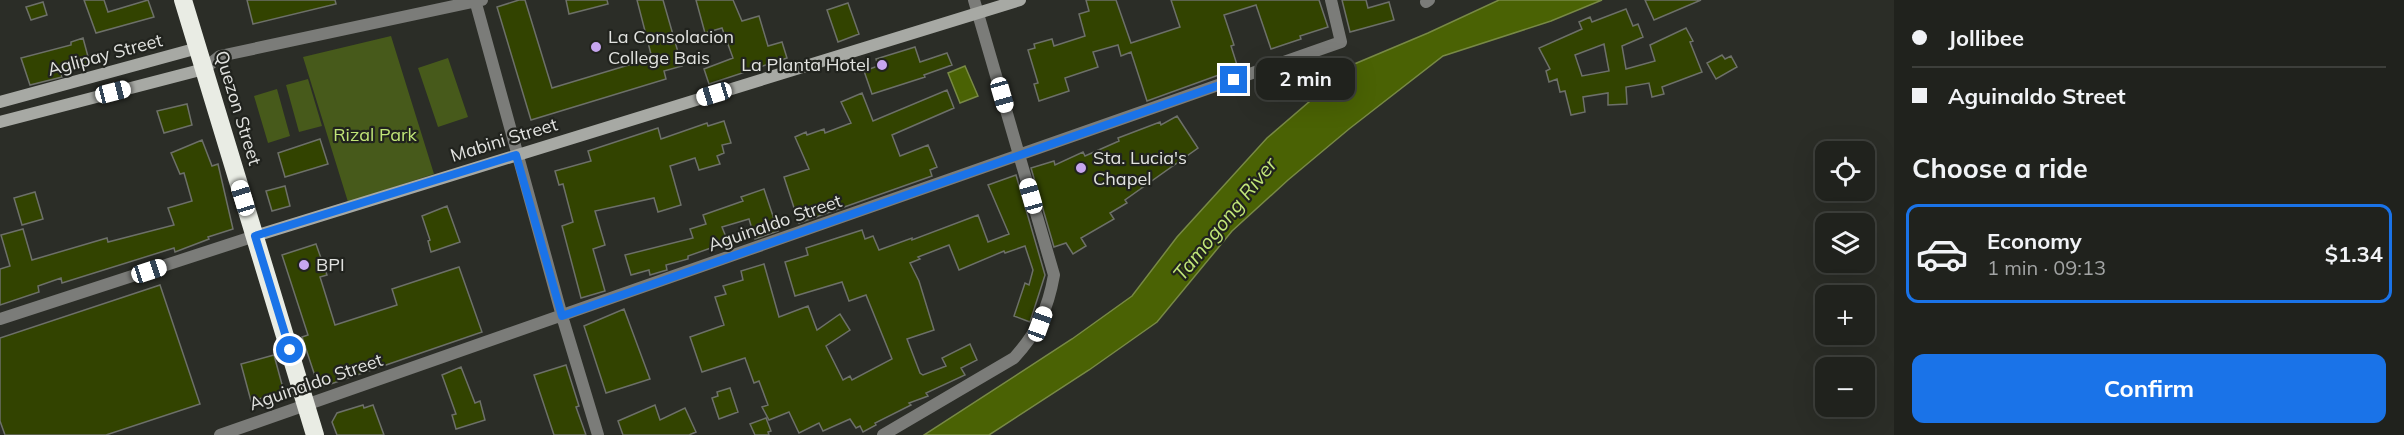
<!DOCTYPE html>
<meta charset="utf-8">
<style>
:root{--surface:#20221d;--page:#282a26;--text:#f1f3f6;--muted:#a2a4a4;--line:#3d3f3b;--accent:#1a73e8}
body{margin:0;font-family:Mulish,sans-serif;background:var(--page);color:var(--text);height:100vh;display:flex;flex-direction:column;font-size:22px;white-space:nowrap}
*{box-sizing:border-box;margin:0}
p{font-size:20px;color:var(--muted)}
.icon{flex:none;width:33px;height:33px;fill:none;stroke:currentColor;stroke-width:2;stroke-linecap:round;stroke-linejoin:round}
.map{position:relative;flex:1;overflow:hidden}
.drawer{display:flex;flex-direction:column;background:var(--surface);width:510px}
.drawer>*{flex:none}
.guide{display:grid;align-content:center;height:132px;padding:0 18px;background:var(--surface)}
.tools{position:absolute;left:1815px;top:141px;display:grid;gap:12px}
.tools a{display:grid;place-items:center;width:60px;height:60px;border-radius:12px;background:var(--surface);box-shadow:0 6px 24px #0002,0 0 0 2px var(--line);font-size:30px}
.end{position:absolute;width:27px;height:27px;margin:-14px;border:8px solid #1a73e8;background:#fff;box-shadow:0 0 0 3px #fff}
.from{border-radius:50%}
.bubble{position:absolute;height:42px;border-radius:12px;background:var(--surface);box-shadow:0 6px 24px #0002,0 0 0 2px var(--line);font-size:20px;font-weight:700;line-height:42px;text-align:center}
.car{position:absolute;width:18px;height:36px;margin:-18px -9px;border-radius:8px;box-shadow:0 0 4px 2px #0007;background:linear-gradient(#fff 24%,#345 0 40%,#fff 0 76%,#345 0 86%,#fff 0)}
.guide b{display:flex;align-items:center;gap:21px;height:57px;font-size:22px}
.guide b+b{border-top:2px solid var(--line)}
.guide i{width:15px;height:15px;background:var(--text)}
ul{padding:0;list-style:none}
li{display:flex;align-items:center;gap:18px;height:99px;margin:0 12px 9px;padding:0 6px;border:3px solid transparent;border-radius:12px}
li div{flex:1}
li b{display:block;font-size:22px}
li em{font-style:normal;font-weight:700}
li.current{border-color:var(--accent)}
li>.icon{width:54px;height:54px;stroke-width:1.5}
h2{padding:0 18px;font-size:27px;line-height:72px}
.button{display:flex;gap:12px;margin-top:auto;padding:12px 18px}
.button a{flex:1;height:69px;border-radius:12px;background:var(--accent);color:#fff;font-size:24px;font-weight:700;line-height:69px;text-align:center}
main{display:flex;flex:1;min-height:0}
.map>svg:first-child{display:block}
.green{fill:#475a1b}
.water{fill:#4a6204;stroke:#788946;stroke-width:1.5}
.building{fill:#324300;stroke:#6d7069;stroke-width:1.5;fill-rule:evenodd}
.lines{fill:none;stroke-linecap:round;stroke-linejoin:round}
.street{stroke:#7b7c79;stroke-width:12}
.secondary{stroke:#a7a9a4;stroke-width:12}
.highway{stroke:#e9ece4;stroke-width:18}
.route{stroke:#1a73e8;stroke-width:8}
.poi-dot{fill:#c7a6ef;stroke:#21231e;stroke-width:2}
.labels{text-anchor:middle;stroke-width:4.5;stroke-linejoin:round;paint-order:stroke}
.poi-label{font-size:18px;fill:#e2e3e0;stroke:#21231e;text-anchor:start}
.street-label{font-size:18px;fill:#e2e3e0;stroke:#21231e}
.park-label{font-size:18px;fill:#c0e577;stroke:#21231e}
.water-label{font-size:20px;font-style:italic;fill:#c2e779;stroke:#21231e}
</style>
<main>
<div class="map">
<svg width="1894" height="435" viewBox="0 0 1894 435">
<rect width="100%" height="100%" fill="#2b2d27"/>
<path class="green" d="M391,36L434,174L348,202L303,57Z
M448,58L468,117L438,127L418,68Z
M308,79L322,126L299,132L286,85Z
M277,89L290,136L268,143L254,96Z"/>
<path class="water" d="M1499,0H1602L1551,21L1443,56L1349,129L1288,180L1232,231L1157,322L1089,370L989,435H924L1072,339L1132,296L1177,237L1267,138L1352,65L1428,33Z
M965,66L978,96L960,103L948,73Z"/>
<path class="building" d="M84,0H104L108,12L148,0L154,17L96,33Z
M247,0H335L336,4L253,24Z
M519,0H525L552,88L652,58L637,0H663L682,66L664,71L666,79L531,120L497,7Z
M566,0H607L608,4L569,14Z
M696,0H733L742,21L759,16L768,46L782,42L787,58L709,84L704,69L733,58L722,28L705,33Z
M1086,0H1116L1131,43L1180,27L1171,0H1319L1328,27L1300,36L1301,39L1271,49L1256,5L1224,15L1234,45L1231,46L1238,68L1147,101L1131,52L1121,56L1118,45L1093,52L1098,67L1065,78L1069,91L1039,101L1034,84L1038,83L1028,50L1035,48L1034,44L1052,39L1054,46L1085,36L1079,14L1089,11Z
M1342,0H1366L1368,8L1389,2L1394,20L1350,32Z
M1645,0H1701L1654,20Z
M43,2L47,15L31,20L26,7Z
M848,3L859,34L838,42L827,10Z
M1626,9L1633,26L1638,24L1643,37L1622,46L1626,69L1655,61L1650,45L1686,28L1693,41L1690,42L1702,72L1662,87L1664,94L1652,97L1649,83L1626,87L1627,104L1608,105V93L1583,97L1585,112L1571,115L1565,91L1560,92L1557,79L1549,82L1546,71L1550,69L1539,48L1582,29L1579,22L1590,17L1592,22ZM1604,44L1609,71L1582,76L1575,55Z
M83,38L90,64L61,74L62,77L30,85L21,58L71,45V42Z
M915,47L920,62L947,53L952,65L924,75L925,77L872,94L864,71L878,66L876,59Z
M1722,55L1725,59L1731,56L1737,67L1716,79L1707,63Z
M947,90L954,108L892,135L900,156L928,145L937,167L930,170L932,176L799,223L784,177L809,169L795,137L806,132L807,135L824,129L825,133L851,123L841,102L862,93L873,121Z
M187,104L192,125L164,133L157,111Z
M1177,116L1198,148L1125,200L1127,203L1110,213L1114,219L1081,238L1086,246L1073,254L1066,243L1054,247L1031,168L1054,161L1055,165L1083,152L1085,156L1119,141L1118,138L1160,122L1161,125Z
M724,121L731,143L722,145L724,153L717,156L720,164L699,170L695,158L670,166L681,205L658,212L654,198L595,211L605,245L593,249L605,291L581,298L562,226L573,222L563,184L559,185L555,171L591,161L588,151L658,128L661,139L707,123L708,126Z
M320,139L328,164L285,177L278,153Z
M202,140L212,166L218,164L233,229L208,237L209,239L175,252L174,248L62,283L61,278L38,286L39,292L0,305V269L10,266L1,235L23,229L32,260L107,238L108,242L174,225L168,208L192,201L184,173L180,174L171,153Z
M1016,175L1045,275L1030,322L1014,316L1025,283L1029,285L1033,270L1025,246L1005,253L1004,251L959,270L949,245L918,257L920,259L910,263L919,281L934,330L907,339L920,373L923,375L946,366L942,358L970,344L977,360L961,368L965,375L926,393L928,396L909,403L911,405L875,423L876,425L863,432L860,426L856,428L850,419L823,431L819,423L799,433L789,412L769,420L762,407L768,405L759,381L754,383L745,358L702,372L690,337L724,325L715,297L726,294L723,286L743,280L741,271L764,264L779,317L808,306L817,330L840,314L850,330L826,346L843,380L850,376L852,380L892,359L866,295L849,301L842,282L795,296L785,262L808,255L806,248L862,230L865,239L873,236L879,250L912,238V240L978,215L988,242L1009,234L988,185Z
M285,186L290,206L272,211L266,191Z
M764,189L778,231L755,239L749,219L722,227L728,242L688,256V259L666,265L667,270L660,272L650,275L649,270L631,275L625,255L693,238L690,229L706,224L703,215L743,201L741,197Z
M35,192L43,219L22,225L14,198Z
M447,206L460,242L431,252L428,241L430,240L422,216Z
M316,244L327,275L320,277L335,325L397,305L392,289L459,267L482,332L319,388L302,337L308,335L282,255Z
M160,285L200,404L106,435H5L0,421V338Z
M624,309L650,379L606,393L584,326Z
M274,355L284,392L251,401L241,364Z
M566,365L579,406L576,407L586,435H554L534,375Z
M461,367L475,403L480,401L485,420L456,429L452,415L456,414L442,375Z
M730,388L738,412L719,419L712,398L718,396L717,392Z
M363,405L364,408L373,405L384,435H337L332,422L337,413Z
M655,405L660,420L685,408L696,432L689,435H623L618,421Z
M766,418L771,431L768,432L769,435H755L750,424Z"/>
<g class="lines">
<path class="street" d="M475,0L562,316L598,435
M1426,2L1429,0
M204,69L220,56L482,0
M0,319L255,236
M220,435L1341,42L1331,0
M883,435L1014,358C1037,333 1048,309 1054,275L974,0"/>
<path class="secondary" d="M0,102L198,48
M0,122L204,69
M255,236L1020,0"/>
<path class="highway" d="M183,0L315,435"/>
</g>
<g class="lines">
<path class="route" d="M290,350L255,236L516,155L562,316L1234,80"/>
</g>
<g class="poi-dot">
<circle cx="596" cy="47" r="6"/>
<circle cx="882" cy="65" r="6"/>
<circle cx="1081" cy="168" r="6"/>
<circle cx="304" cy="265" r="6"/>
</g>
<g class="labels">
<g class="poi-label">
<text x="608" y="43">La Consolacion<tspan x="608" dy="21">College Bais</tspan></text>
<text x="870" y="71" text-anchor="end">La Planta Hotel</text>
<text x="1093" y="164">Sta. Lucia's<tspan x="1093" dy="21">Chapel</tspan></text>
<text x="316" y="271">BPI</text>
</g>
<g class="street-label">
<text transform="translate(105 55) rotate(-15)" y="6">Aglipay Street</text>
<text transform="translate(238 108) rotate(73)" y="6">Quezon Street</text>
<text transform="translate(504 140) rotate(-17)" y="6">Mabini Street</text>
<text transform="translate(775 223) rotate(-19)" y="6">Aguinaldo Street</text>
<text transform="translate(316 382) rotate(-19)" y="6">Aguinaldo Street</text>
</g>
<g class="park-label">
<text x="375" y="141">Rizal Park</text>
</g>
<g class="water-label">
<text transform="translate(1225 219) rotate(-51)" y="7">Tamogong River</text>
</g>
</g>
</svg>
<div class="tools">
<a><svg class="icon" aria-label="locate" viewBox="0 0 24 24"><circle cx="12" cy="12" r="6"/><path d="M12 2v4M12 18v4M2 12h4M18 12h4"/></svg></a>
<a><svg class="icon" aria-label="layers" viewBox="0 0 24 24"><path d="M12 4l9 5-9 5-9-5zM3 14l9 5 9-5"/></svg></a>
<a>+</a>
<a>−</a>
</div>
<i class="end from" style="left:290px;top:350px"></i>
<i class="end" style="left:1234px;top:80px"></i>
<div class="bubble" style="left:1256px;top:58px;width:99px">2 min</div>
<i class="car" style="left:113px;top:92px;rotate:76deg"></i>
<i class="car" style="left:714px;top:94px;rotate:253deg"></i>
<i class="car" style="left:1002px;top:95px;rotate:164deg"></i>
<i class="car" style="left:1031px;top:196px;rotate:344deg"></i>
<i class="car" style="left:243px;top:198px;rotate:343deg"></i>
<i class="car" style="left:149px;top:271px;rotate:72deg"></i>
<i class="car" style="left:1040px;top:324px;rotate:20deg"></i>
</div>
<section class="drawer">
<div class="guide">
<b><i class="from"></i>Jollibee</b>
<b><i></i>Aguinaldo Street</b>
</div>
<h2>Choose a ride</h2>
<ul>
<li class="current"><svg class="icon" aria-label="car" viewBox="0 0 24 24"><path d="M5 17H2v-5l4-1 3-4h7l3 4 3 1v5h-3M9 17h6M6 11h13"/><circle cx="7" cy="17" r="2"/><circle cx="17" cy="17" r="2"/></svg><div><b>Economy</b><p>1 min · 09:13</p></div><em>$1.34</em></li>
</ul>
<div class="button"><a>Confirm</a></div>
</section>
</main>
